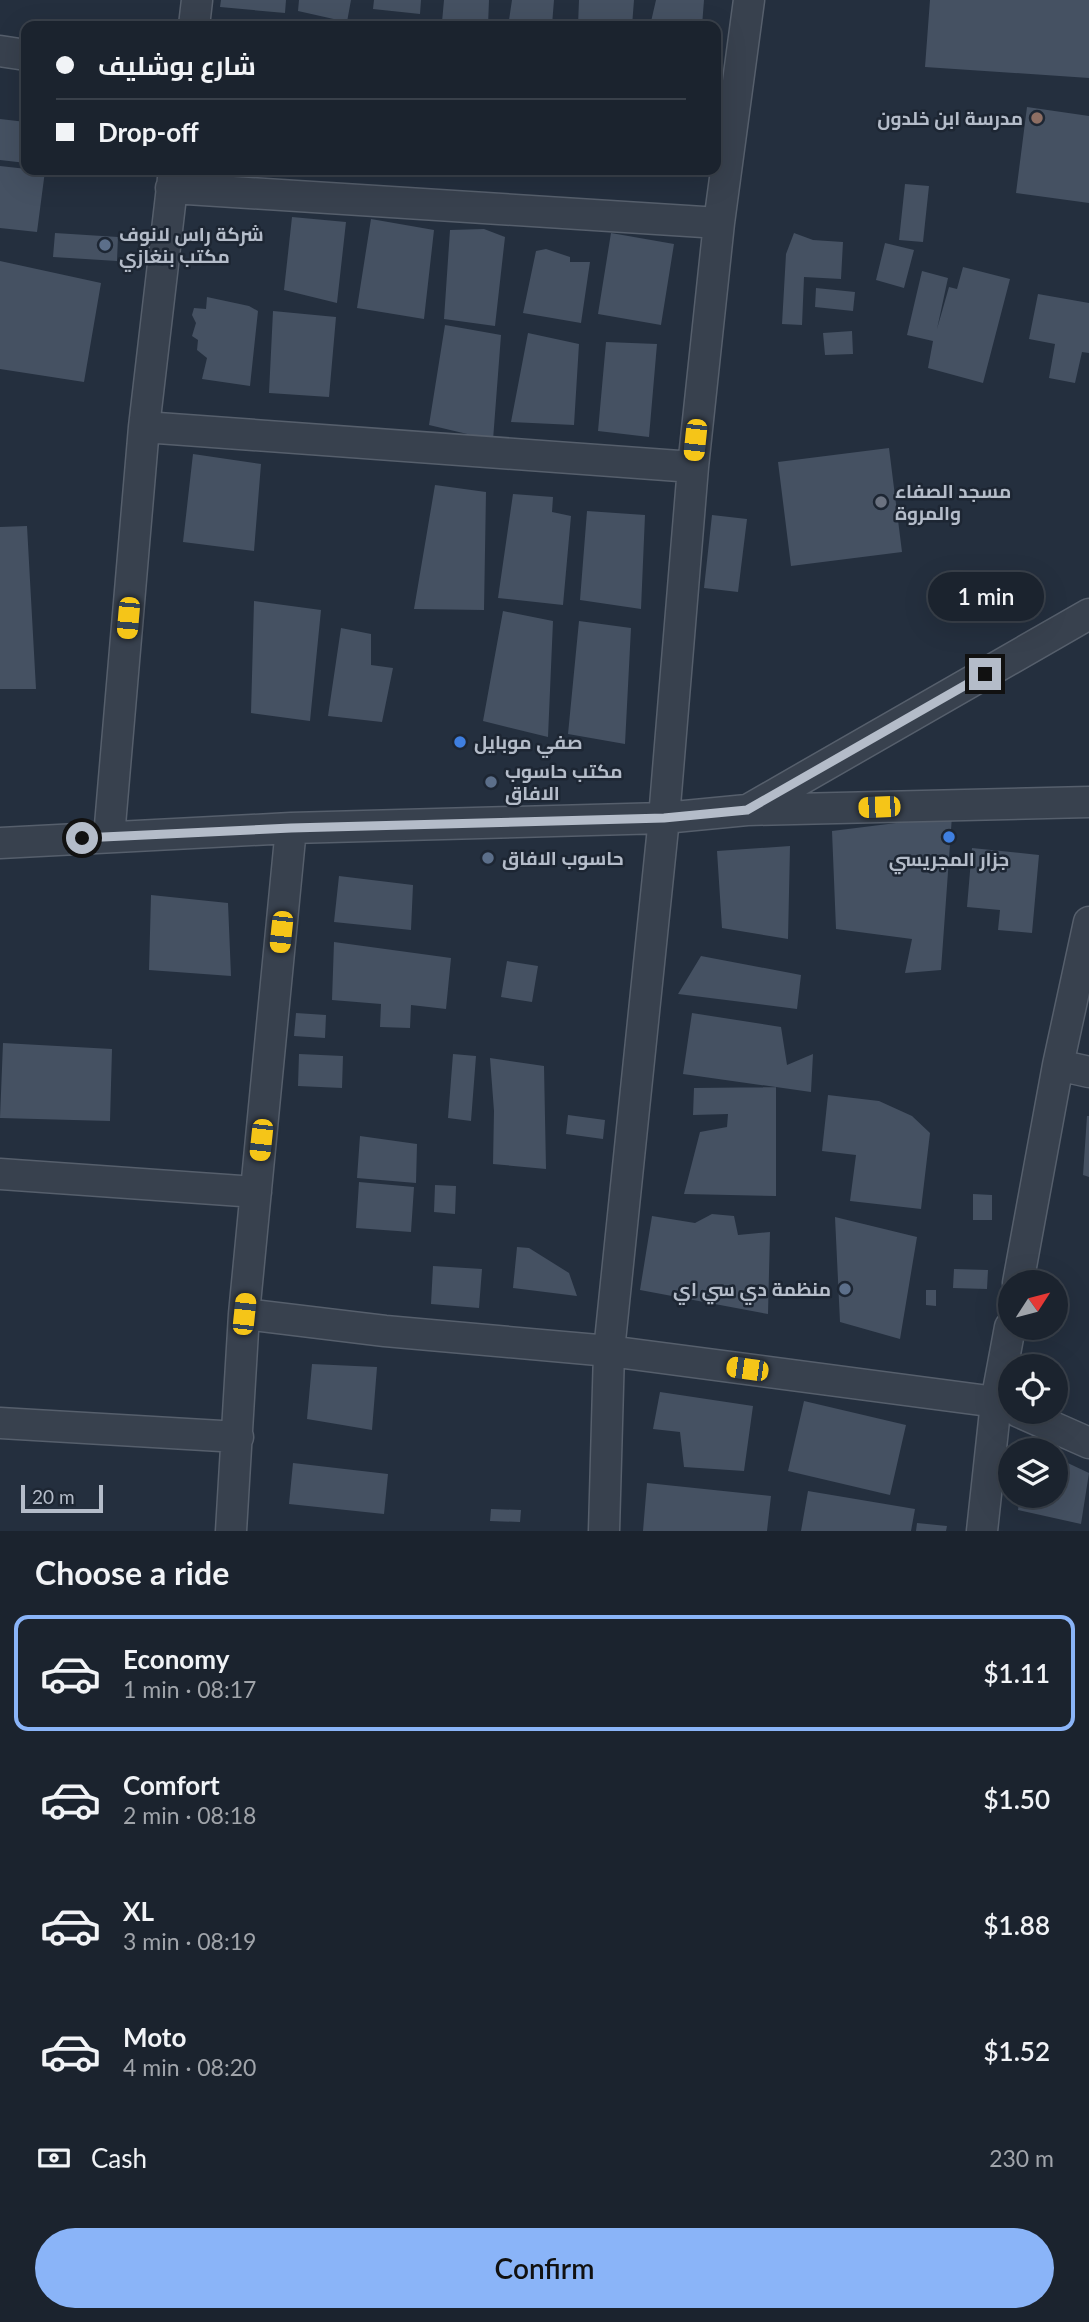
<!DOCTYPE html>
<meta charset="utf-8">
<style>
:root{--surface:#1b232e;--page:#242b36;--text:#f1f3f6;--muted:#a0a4aa;--line:#39404a;--accent:#8ab4f8}
body{margin:0;font-family:Lato,Cairo,sans-serif;background:var(--page);color:var(--text);height:100vh;display:flex;flex-direction:column;font-size:26px;white-space:nowrap}
*{box-sizing:border-box;margin:0}
p{font-size:23px;color:var(--muted)}
.icon{flex:none;width:38px;height:38px;fill:none;stroke:currentColor;stroke-width:2;stroke-linecap:round;stroke-linejoin:round}
.map{position:relative;height:1531px;overflow:hidden}
.side{display:flex;flex-direction:column;background:var(--surface);flex:1}
.side>*{flex:none}
.top-card{position:absolute;left:21px;top:21px;width:700px;height:154px;border-radius:14px;box-shadow:0 7px 28px #0002,0 0 0 2px var(--line);display:grid;align-content:center;height:154px;padding:0 35px;background:var(--surface)}
.needle{width:46px;rotate:54deg}
.tools{position:absolute;left:998px;top:1270px;display:grid;gap:14px}
.tools a{display:grid;place-items:center;width:70px;height:70px;border-radius:50%;background:var(--surface);box-shadow:0 7px 28px #0002,0 0 0 2px var(--line);font-size:35px}
.scale{position:absolute;left:21px;bottom:18px;width:82px;box-sizing:border-box;padding-left:7px;border:4px solid #b4bcc9;border-top:0;font-size:19px;line-height:24px;white-space:nowrap;color:#b4bcc9;-webkit-text-stroke:5px #1d2633;paint-order:stroke}
.end{position:absolute;width:32px;height:32px;margin:-16px;border:9px solid #b4bcc9;background:#111;box-shadow:0 0 0 4px #111}
.from{border-radius:50%}
.bubble{position:absolute;height:49px;border-radius:24px;background:var(--surface);box-shadow:0 7px 28px #0002,0 0 0 2px var(--line);font-size:23px;font-weight:600;line-height:49px;text-align:center}
.car{position:absolute;width:21px;height:42px;margin:-21px -10px;border-radius:9px;box-shadow:0 0 5px 2px #0007;background:linear-gradient(#f5c518 24%,#345 0 40%,#f5c518 0 76%,#345 0 86%,#f5c518 0)}
.top-card b{display:flex;align-items:center;gap:24px;height:66px;font-size:26px}
.top-card b+b{border-top:2px solid var(--line)}
.top-card i{width:18px;height:18px;background:var(--text)}
ul{padding:0;list-style:none}
li{display:flex;align-items:center;gap:21px;height:116px;margin:0 14px 10px;padding:0 21px;border:4px solid transparent;border-radius:14px}
li div{flex:1}
li b{display:block;font-size:26px}
li em{font-style:normal;font-weight:600}
li.selected{border-color:var(--accent)}
li>.icon{width:63px;height:63px;stroke-width:1.5}
h2{padding:0 35px;font-size:32px;line-height:84px}
.pay{display:flex;align-items:center;gap:18px;height:77px;padding:0 35px;font-size:26px}
.pay p{margin-inline-start:auto}
.primary-button{display:flex;gap:14px;margin-top:auto;padding:14px 35px}
.primary-button a{flex:1;height:80px;border-radius:42px;background:var(--accent);color:#111;font-size:28px;font-weight:600;line-height:80px;text-align:center}
.map>svg:first-child{display:block}
.building{fill:#455162}
.lines{fill:none;stroke-linecap:round;stroke-linejoin:round}
.minor-casing{stroke:#565f6c;stroke-width:33}
.minor{stroke:#38414e;stroke-width:30}
.route{stroke:#b4bcc9;stroke-width:9}
.education-dot{fill:#8d6e63;stroke:#1d2633;stroke-width:2.5}
.service-dot{fill:#5c6f8a;stroke:#1d2633;stroke-width:2.5}
.worship-dot{fill:#6b7280;stroke:#1d2633;stroke-width:2.5}
.shop-dot{fill:#3f7fe0;stroke:#1d2633;stroke-width:2.5}
.labels{text-anchor:middle;stroke-width:5;stroke-linejoin:round;paint-order:stroke}
.poi-label{font-size:19px;font-weight:bold;fill:#b4bcc9;stroke:#1d2633;text-anchor:start}
</style>
<div class="map">
<svg width="1089" height="1531" viewBox="0 0 1089 1531">
<rect width="100%" height="100%" fill="#242f3e"/>
<path class="building" d="M221,0H286L285,13L220,7Z
M299,0H351L347,22L298,11Z
M374,0H421L420,14L373,9Z
M444,0H489L488,26H458L442,22Z
M512,0H554L552,25L509,20Z
M579,0H634L632,26H578Z
M656,0H704L702,26H650Z
M930,0H1089V78L925,67Z
M1027,107L1089,116V203L1016,193Z
M0,119L26,122V163L0,160Z
M0,166L45,171L37,232L0,228Z
M905,184L929,186L923,242L899,240Z
M292,217L346,222L337,303L284,290Z
M371,219L434,230L424,319L357,308Z
M484,229L505,237L495,326L444,319L450,230Z
M55,233L118,237L117,261L53,257Z
M611,233L674,244L661,325L598,314Z
M794,233L813,240L843,242L841,279L804,277L802,325L782,324L786,254Z
M885,243L914,250L904,288L876,280Z
M546,249L570,257V262H590L581,323L523,313L536,251Z
M0,261L101,283L84,382L0,369Z
M963,267L1010,279L983,383L928,368L933,341L907,335L922,271L948,278L937,329L949,287L957,289Z
M816,288L855,292L853,311L815,307Z
M1038,294L1089,303V353L1082,352L1075,383L1049,378L1055,344L1029,339Z
M207,297L249,306L258,311L250,386L202,379L207,358L197,350L198,340L192,336L196,323L192,315L194,308L206,309Z
M273,311L336,317L329,397L269,393Z
M445,325L501,335L493,440L429,425Z
M852,331L853,354L825,355L823,333Z
M528,333L579,344L574,425L511,422Z
M606,342L657,344L649,437L598,431Z
M889,448L902,552L791,566L778,462Z
M193,454L261,464L254,551L183,542Z
M435,485L486,492L484,610L414,609Z
M513,494L553,497L552,512L571,516L563,605L498,598Z
M587,511L645,515L641,609L580,600Z
M712,515L747,519L738,592L704,588Z
M27,526L36,689H0V527Z
M254,601L321,610L310,721L251,713Z
M503,611L553,621L548,737L483,721Z
M579,621L631,628L625,744L568,734Z
M341,628L371,634V665L393,668L382,722L328,716Z
M952,816L941,970L905,973L912,939L836,929L832,831Z
M790,846L788,939L722,928L717,851Z
M972,848L1039,855L1032,933L998,930L1000,910L967,907Z
M339,876L413,885L411,930L334,922Z
M151,895L228,903L231,976L149,970Z
M334,942L451,958L446,1009L411,1005L410,1028L380,1027L381,1004L332,1000Z
M701,956L801,975L797,1009L678,994Z
M507,961L538,966L532,1002L501,997Z
M296,1013L326,1015L325,1038L294,1036Z
M692,1013L781,1027L787,1065L813,1054L811,1092L683,1074Z
M3,1043L112,1049L110,1121L0,1118Z
M299,1054L343,1056L342,1088L298,1086Z
M453,1054L476,1056L471,1121L448,1118Z
M490,1058L544,1066L546,1169L493,1164L494,1111Z
M776,1087V1196L684,1194L700,1132L727,1127L728,1114L693,1115L694,1088Z
M828,1095L879,1101L912,1116L930,1133L921,1209L850,1201L856,1155L822,1151Z
M568,1115L605,1120L603,1139L566,1134Z
M1087,1116H1089V1177L1083,1175Z
M360,1136L417,1144L416,1183L357,1178Z
M359,1182L414,1187L411,1232L356,1228Z
M435,1185L456,1186L455,1214L434,1212Z
M973,1194L992,1195V1220H973Z
M712,1214L734,1216L738,1235L770,1232L768,1314L640,1290L652,1216L695,1223Z
M835,1217L917,1237L900,1339L840,1322Z
M517,1247L529,1248L569,1273L577,1296L513,1288Z
M433,1266L482,1269L479,1308L431,1304Z
M954,1269L988,1270L987,1289L953,1288Z
M926,1290H936V1306L926,1305Z
M312,1364L377,1367L372,1430L307,1419Z
M660,1392L753,1406L744,1471L684,1467L680,1432L653,1429Z
M804,1401L906,1425L890,1495L788,1471Z
M1055,1457L1089,1473L1081,1524L1018,1510L1020,1496H1055Z
M293,1463L388,1474L384,1514L289,1504Z
M647,1483L771,1496L767,1531H643Z
M808,1491L915,1509L911,1531H801Z
M491,1509L521,1510L520,1522L490,1521Z
M917,1523L947,1526L946,1531H916Z"/>
<g class="lines">
<g class="minor-casing">
<path id="minor" d="M194,26L197,0
M0,51L26,55
M171,188L719,223
M144,427L693,467
M751,808L1089,614
M109,837L144,427L174,170
M0,843L291,828L664,818L747,810L1089,802
M1058,1065L1089,1072
M0,1174L256,1192
M1018,1283L1058,1065L1089,922
M244,1314L385,1331L609,1351L996,1402L1010,1408
M1019,1412L1089,1443
M0,1423L238,1437
M231,1531L244,1314L291,828
M604,1531L609,1351L664,818L693,467L719,223L749,0
M982,1531L996,1402L1010,1327"/>
</g>
<use href="#minor" class="minor"/>
</g>
<g class="lines">
<path class="route" d="M82,838L291,828L664,818L747,810L985,674"/>
</g>
<circle class="education-dot" cx="1037" cy="118" r="7"/>
<g class="service-dot">
<circle cx="105" cy="245" r="7"/>
<circle cx="491" cy="782" r="7"/>
<circle cx="488" cy="858" r="7"/>
<circle cx="845" cy="1289" r="7"/>
</g>
<circle class="worship-dot" cx="881" cy="502" r="7"/>
<g class="shop-dot">
<circle cx="460" cy="742" r="7"/>
<circle cx="949" cy="837" r="7"/>
</g>
<g class="labels">
<g class="poi-label">
<text x="1023" y="125" text-anchor="end">مدرسة ابن خلدون</text>
<text x="119" y="241">شركة راس لانوف<tspan x="119" dy="22">مكتب بنغازي</tspan></text>
<text x="895" y="498">مسجد الصفاء<tspan x="895" dy="22">والمروة</tspan></text>
<text x="474" y="749">صفي موبايل</text>
<text x="505" y="778">مكتب حاسوب<tspan x="505" dy="22">الافاق</tspan></text>
<text x="502" y="865">حاسوب الافاق</text>
<text x="949" y="866" text-anchor="middle">جزار المجريسي</text>
<text x="831" y="1296" text-anchor="end">منظمة دي سي اي</text>
</g>
</g>
</svg>
<div class="tools">
<a><svg class="needle" viewBox="-14 -14 28 28"><path d="M0-13l5 13h-10z" fill="#e53935"/><path d="M0 13l5-13h-10z" fill="#a0a4aa"/></svg></a>
<a><svg class="icon" aria-label="locate" viewBox="0 0 24 24"><circle cx="12" cy="12" r="6"/><path d="M12 2v4M12 18v4M2 12h4M18 12h4"/></svg></a>
<a><svg class="icon" aria-label="layers" viewBox="0 0 24 24"><path d="M12 4l9 5-9 5-9-5zM3 14l9 5 9-5"/></svg></a>
</div>
<div class="scale">20 m</div>
<i class="end from" style="left:82px;top:838px"></i>
<i class="end" style="left:985px;top:674px"></i>
<div class="bubble" style="left:928px;top:572px;width:116px">1 min</div>
<i class="car" style="left:695px;top:440px;rotate:186deg"></i>
<i class="car" style="left:128px;top:618px;rotate:185deg"></i>
<i class="car" style="left:879px;top:807px;rotate:268deg"></i>
<i class="car" style="left:281px;top:932px;rotate:186deg"></i>
<i class="car" style="left:261px;top:1140px;rotate:186deg"></i>
<i class="car" style="left:244px;top:1314px;rotate:6deg"></i>
<i class="car" style="left:747px;top:1369px;rotate:278deg"></i>
<div class="top-card">
<b><i class="from"></i>شارع بوشليف</b>
<b><i></i>Drop-off</b>
</div>
</div>
<section class="side">
<h2>Choose a ride</h2>
<ul>
<li class="selected"><svg class="icon" aria-label="car" viewBox="0 0 24 24"><path d="M5 17H2v-5l4-1 3-4h7l3 4 3 1v5h-3M9 17h6M6 11h13"/><circle cx="7" cy="17" r="2"/><circle cx="17" cy="17" r="2"/></svg><div><b>Economy</b><p>1 min · 08:17</p></div><em>$1.11</em></li>
<li><svg class="icon" aria-label="car" viewBox="0 0 24 24"><path d="M5 17H2v-5l4-1 3-4h7l3 4 3 1v5h-3M9 17h6M6 11h13"/><circle cx="7" cy="17" r="2"/><circle cx="17" cy="17" r="2"/></svg><div><b>Comfort</b><p>2 min · 08:18</p></div><em>$1.50</em></li>
<li><svg class="icon" aria-label="car" viewBox="0 0 24 24"><path d="M5 17H2v-5l4-1 3-4h7l3 4 3 1v5h-3M9 17h6M6 11h13"/><circle cx="7" cy="17" r="2"/><circle cx="17" cy="17" r="2"/></svg><div><b>XL</b><p>3 min · 08:19</p></div><em>$1.88</em></li>
<li><svg class="icon" aria-label="car" viewBox="0 0 24 24"><path d="M5 17H2v-5l4-1 3-4h7l3 4 3 1v5h-3M9 17h6M6 11h13"/><circle cx="7" cy="17" r="2"/><circle cx="17" cy="17" r="2"/></svg><div><b>Moto</b><p>4 min · 08:20</p></div><em>$1.52</em></li>
</ul>
<div class="pay"><svg class="icon" aria-label="cash" viewBox="0 0 24 24"><path d="M3 7h18v10H3z"/><circle cx="12" cy="12" r="2"/></svg>Cash<p>230 m</p></div>
<div class="primary-button"><a>Confirm</a></div>
</section>
